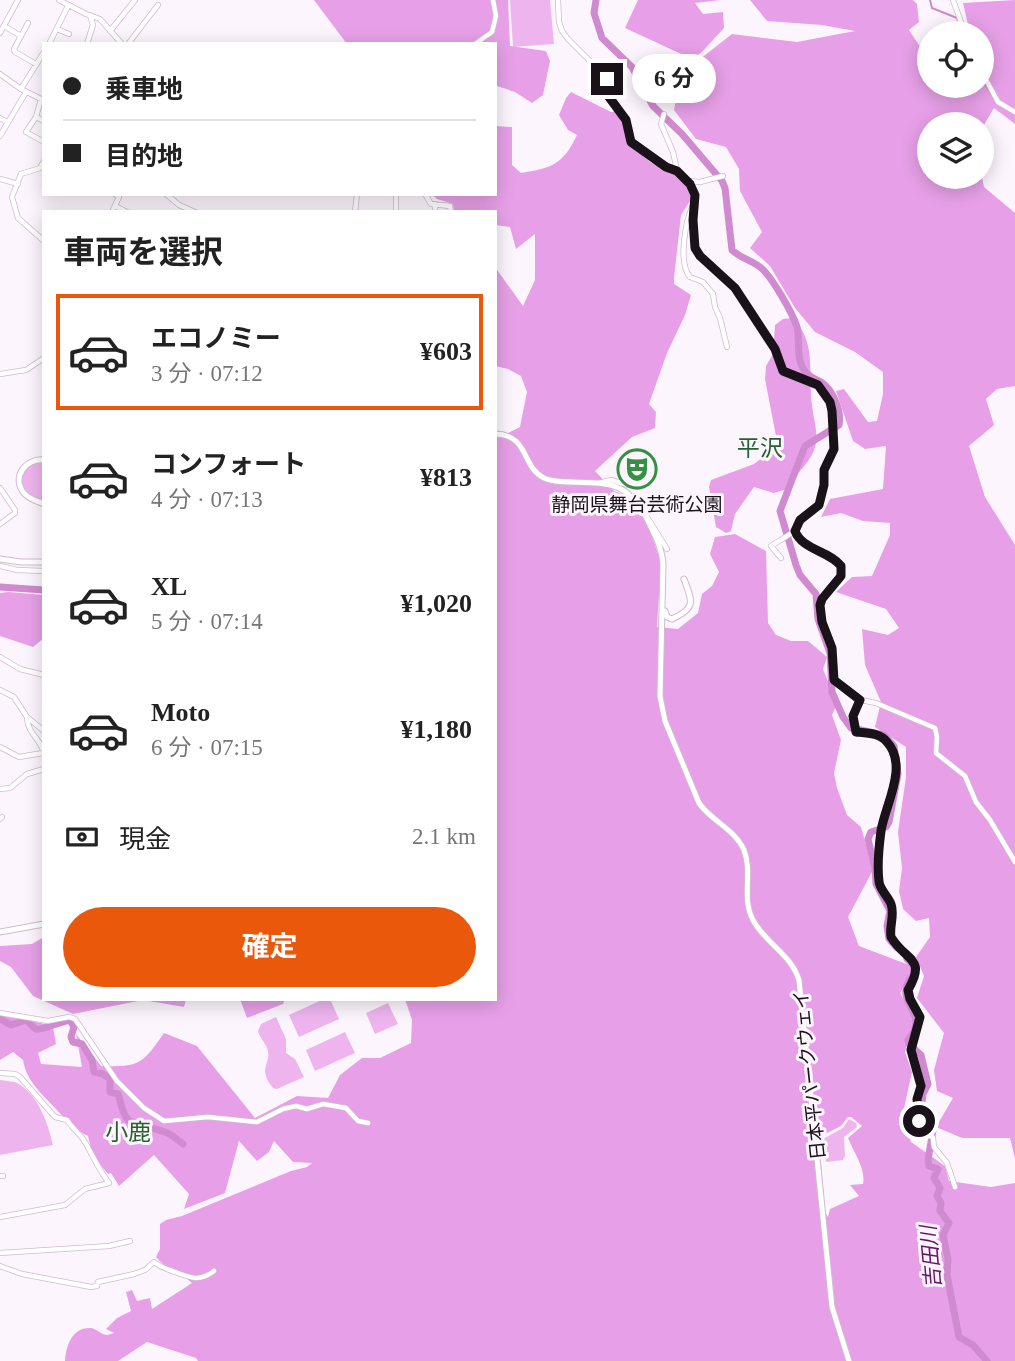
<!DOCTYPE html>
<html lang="ja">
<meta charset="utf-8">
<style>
:root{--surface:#fff;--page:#f2f2f2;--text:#222;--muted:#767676;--line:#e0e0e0;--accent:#ea580c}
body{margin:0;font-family:"Times New Roman","Noto Sans JP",serif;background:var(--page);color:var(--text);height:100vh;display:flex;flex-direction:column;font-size:26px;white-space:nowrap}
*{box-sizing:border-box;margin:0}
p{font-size:23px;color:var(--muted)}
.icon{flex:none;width:38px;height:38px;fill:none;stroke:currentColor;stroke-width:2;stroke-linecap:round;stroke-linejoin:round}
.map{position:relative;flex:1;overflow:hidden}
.details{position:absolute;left:42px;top:210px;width:455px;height:791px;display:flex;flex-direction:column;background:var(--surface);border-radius:0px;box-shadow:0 4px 18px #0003}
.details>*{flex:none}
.hud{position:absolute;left:42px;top:42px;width:455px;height:154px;border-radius:0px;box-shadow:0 4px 18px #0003;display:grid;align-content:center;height:154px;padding:0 21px;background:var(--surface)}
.controls{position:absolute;left:917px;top:21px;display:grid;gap:14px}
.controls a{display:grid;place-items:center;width:77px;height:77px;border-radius:50%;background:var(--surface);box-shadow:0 4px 18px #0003;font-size:35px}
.end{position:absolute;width:32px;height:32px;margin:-16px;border:9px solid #191219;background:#fff;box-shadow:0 0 0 4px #fff}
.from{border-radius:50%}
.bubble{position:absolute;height:49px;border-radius:24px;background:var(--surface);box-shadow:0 4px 18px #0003;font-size:23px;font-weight:700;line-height:49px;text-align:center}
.hud b{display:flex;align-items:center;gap:24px;height:66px;font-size:26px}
.hud b+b{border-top:2px solid var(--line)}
.hud i{width:18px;height:18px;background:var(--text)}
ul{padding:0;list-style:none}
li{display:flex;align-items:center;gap:21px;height:116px;margin:0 14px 10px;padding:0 7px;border:4px solid transparent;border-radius:0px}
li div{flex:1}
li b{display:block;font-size:26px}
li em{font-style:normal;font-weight:700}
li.current{border-color:var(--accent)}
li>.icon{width:63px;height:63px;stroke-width:1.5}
h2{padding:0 21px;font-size:32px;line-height:84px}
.pay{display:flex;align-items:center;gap:18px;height:77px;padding:0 21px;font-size:26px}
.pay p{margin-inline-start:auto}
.button{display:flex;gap:14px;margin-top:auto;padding:14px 21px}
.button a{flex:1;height:80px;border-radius:42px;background:var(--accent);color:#fff;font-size:28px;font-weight:700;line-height:80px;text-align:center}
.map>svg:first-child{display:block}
.green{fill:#eeb4ee}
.forest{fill:#e7a0e7;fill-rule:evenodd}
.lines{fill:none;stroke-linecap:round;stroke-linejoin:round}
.stream{stroke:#d08ad0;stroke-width:2}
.river{stroke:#d08ad0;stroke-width:7}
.minor-casing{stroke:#cfbbcf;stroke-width:6}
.tertiary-casing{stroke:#cfbbcf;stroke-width:7}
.minor{stroke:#fff;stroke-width:4.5}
.tertiary{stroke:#fff;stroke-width:5}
.route{stroke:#191219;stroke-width:9}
.labels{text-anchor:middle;stroke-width:6;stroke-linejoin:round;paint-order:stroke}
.poi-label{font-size:19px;fill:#191219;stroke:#fdf5fd}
.street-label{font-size:19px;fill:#191219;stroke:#fdf5fd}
.water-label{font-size:21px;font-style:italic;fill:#67136a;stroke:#fdf5fd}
.quarter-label{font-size:23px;fill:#27612f;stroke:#fdf5fd}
</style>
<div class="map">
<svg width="1015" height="1361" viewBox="0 0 1015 1361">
<rect width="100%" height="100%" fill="#fdf5fd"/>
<path class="green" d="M510,0H550L554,44L513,47Z
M36,463H44V502C23,494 9,475 36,463Z
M324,999H330L339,1019L299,1037L289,1015Z
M388,1003L398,1024L375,1034L366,1013Z
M276,1017L286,1039V1053L295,1059L304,1077L277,1089L273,1088C256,1067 273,1063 267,1048C264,1041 260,1038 258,1031L261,1024Z
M345,1032L355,1053L315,1071L306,1050Z
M0,1080C5,1081 13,1081 17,1083C39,1095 48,1124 53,1145L0,1155Z
M849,1119L856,1123L857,1127L844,1137L845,1156L843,1160L826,1162L823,1139L843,1128Z"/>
<path class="forest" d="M314,0H508L510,46L546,51L550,61L543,95L532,103L515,92L497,86L495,44H347Z
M638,0H720L695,3L703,14L723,12L724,28L702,52L692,59L625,28Z
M750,0H913L917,4L919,22L909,30L929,60V86H982V33H970L963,3L1015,0V124L994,108L982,128V124H929V177H982L984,187L1015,213V386L997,389L986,399L994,425L969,446L985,497L1015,545V1158L1010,1138H962L936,1127L953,1098L937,1091L934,1070L944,1033L917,998L924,976L916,957L930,937L929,918L916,921L903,909L899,891L902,868L898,832L906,777V747L875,727L881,702L865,665L862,629L888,635L899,628L886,609L836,592L852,577L872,576L890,535V523L863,521L841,513L821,517L830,499L883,489L886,446L865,449L853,441L836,391L844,389L868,422L877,421L883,394V372L855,352L815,332L795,308L770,266L750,248L762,232L740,191L739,169L726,147L696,139L674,110L681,74L732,34L797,42L855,31L822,25L767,21Z
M571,92L611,112L617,111L622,115L625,135L630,145L650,162L682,178L692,198L681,215L674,278V284L691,295L685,315L667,353L649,404L656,412L655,428L632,437L595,471L614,491L630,497L649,527L661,563L657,627L678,629L698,613L702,594L712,586L719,572L710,554L715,537L735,534L766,551L768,623L776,635L791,641H808L827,657L823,669L837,704L832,715L841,740L834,773L837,788L847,815L861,827L873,870L848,917L859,946L909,965L913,971L900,993C916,1020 915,1023 905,1052L912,1072L903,1113L911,1142L945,1166L949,1181L991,1187L1015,1183V1361H198L196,1358L147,1342L118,1361H65C66,1346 72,1327 91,1328C97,1329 100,1334 107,1335L114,1333L106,1329L117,1318L131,1311L126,1292L132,1290L137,1301L150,1298L152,1309L192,1283C180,1272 166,1269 156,1257L160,1249V1224L166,1220L182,1216L291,1171L307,1167L312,1163L293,1162L274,1141L269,1152L257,1161L239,1141L225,1193L184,1209L189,1194L154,1155L119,1186L111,1173L108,1174L93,1156L88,1136C68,1126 68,1121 53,1106C39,1091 27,1081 23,1060L13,1052L0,1060V1014C18,1020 36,1020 53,1027L56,1044L38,1053L41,1064L82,1067L76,1034L101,1066C139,1067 142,1065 164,1033L197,1046L255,1118L297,1096L328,1098L340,1075L362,1058H380L411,1043L412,1020L405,999H495V437L498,438L520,427L527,392L521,376L508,369L495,366V267L523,306L535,280V234L516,249L510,227L495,225V212H454L453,204L437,199L432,194H495V126L512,127V165L521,173C551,168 563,165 577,135L568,130L559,115L566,98ZM848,1117H851L862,1126L848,1138C854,1153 866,1169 863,1184L850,1185L859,1196L830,1209L828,1217L825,1212L819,1137L841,1126Z
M792,318C817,339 808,376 812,405C813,417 818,431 816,443C813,462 795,473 787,489L774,493L754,487L735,514L731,531L726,533L716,527L709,487L711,480L754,464L771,451L776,436L765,379L766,366L773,354L775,325L783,319Z
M8,592L44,595V638L33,647L0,636V593Z
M44,937V999H186L184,1007L143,1000L73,1014L33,996L11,967L0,961V946L32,944Z
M240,999H285L283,1004L247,1018Z"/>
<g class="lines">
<path class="stream" d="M930,0L932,8L957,18L961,33
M982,80L992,95"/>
<path class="river" d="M596,0L594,13L602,38L632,67L653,106L682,134L722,181L725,188L732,250C740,258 751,260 760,267C771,275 793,314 797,327C800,339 796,359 804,370C808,376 814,379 821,382C833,390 842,411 839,425L805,446L780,511L796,565L800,575L816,594L818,619L830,653L832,692L843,717L851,728L884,735L894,746L898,774L889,822L886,827L871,832L868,839L875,868L876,884L890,911L887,926L889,939L897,948
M0,587L44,590
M907,959L913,965L914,974C912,977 909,980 908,983C897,1003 930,1015 908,1040L909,1044L921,1055L928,1084L923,1094L921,1113L933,1130L928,1160L929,1166L938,1169L934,1178L940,1188L937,1196L941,1203L940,1211L949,1223L943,1235L948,1259L947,1275L959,1337L973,1345L987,1361
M0,1019L11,1025L27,1020C30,1023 32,1027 36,1029C39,1031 63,1021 70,1020L74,1027L71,1037L73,1042L82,1044L92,1060L94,1072L103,1074L110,1079V1092L118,1094C121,1102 122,1114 128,1120C130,1122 160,1130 165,1132C171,1134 178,1140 183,1144"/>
<g class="minor-casing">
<path id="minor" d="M59,0L86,14L100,19L122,44
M558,0L559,22L562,31L568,39L606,77L609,97L627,120L631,142L651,158L677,171L690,184L695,195L693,220L695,248L700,256L735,288L775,349L783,371L818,385L830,402L834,449L824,470V485L819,505L800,520L795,531C802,550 829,551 841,566C844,584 823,589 821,604C818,619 827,633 831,647C835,658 833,669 834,680L856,699L876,703L935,728L937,737L936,753L965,776L976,802L990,820L1015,862
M953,0L965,33
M4,26L21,36L14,49L15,52L36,64
M57,29L69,34
M110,31L135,0
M0,33L18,0
M21,36L28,23
M49,44L68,6
M87,44L93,25L90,15
M128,44L158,5
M475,44L492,32L496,16L493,0
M982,72L998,102L1015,112
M0,74L21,89L41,99
M21,89L44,52
M41,99L36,117L26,132L44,142
M664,114L661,124L673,152L677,170
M36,117L44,121
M0,118L8,123
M0,136L26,92
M44,161L40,168L21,174L12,197L18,218L44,241
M0,179L18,184
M688,181L700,182L723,176
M166,194L179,205L195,212
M396,194V212
M425,194L431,204L450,206L451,212
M693,205C685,222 678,263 690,277L703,282L713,294L715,307L720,318L727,347
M115,206L127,212
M112,212L119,197L115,194
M355,212L357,194
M435,212V204
M0,374L26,370L44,358
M599,483L611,480L628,485L630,477L621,468
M0,488L15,510V513L0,524
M647,517L667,549
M781,558L771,546L795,531
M0,566L17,570L44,571
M0,657L20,669L44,675
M0,690L14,697L27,717L44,731
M860,700L853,716L856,732C866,733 880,733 887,741C907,763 887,805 882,829C880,838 877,875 879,883C880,891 890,897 892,906C894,915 889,924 890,933C892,946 909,955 916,966V977L908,990L910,999L920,1017L911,1050L921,1086L917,1099L919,1121L933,1138L934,1147L947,1163L955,1187
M27,718C28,734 40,738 44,753
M0,747L19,757L43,753
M0,789L10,788L27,774L44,769
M0,819L2,817
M0,1013L48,1021L69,1017L75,1019L117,1081L144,1108L164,1121L208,1117L257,1122L283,1109L296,1106L307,1109L323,1104L346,1108L358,1121L368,1123
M0,1073L15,1074L20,1077L55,1117L67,1120C72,1128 81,1135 85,1142C93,1156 99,1170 109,1183L85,1189L65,1205L0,1217
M0,1176H3
M0,1253L109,1246L130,1241
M0,1266L22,1274L91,1287L97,1286L98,1282L134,1274L145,1270L154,1262C162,1268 167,1269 175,1272C190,1278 200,1282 214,1271"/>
</g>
<g class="tertiary-casing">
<path id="tertiary" d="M495,434C530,435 521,467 544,478C553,482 562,482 571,482C608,483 628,481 647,519C654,533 662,548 663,564L660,696L665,721L699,803C711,821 735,829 744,850C753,873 741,898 753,920C765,943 791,954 799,980L832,1307L849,1361
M44,460C26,458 11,477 24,493C29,499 37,501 44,504
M0,559L21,562H44
M665,611L667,617L672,619C697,608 692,601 684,579
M0,932L44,924"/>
</g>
<use href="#minor" class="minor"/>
<use href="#tertiary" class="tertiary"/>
</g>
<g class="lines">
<path class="route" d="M607,79L609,97L626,120L631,142L666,167L677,171L690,184L695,195L693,220L695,248L700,256L735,288L775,349L783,371L818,385L830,402L832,411L834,449L824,470V485L819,505L800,520L795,531C802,550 830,551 841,566V576L822,599L820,605L822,622L832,648L834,680L860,700L853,716L856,732C867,733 880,733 887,742C909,766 885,805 881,831C879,846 877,866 879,881C879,889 888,896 891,904C895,915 889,926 891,937C906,962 927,957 908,990L910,999L920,1017L911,1050L921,1086L917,1099L919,1121"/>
</g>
<defs>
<g id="theatre-ring" transform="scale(2.0125)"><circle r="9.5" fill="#fdf5fd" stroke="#349144" stroke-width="1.5"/><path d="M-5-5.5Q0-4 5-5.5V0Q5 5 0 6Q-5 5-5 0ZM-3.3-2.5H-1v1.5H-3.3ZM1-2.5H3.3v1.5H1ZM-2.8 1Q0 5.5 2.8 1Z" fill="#349144"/></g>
</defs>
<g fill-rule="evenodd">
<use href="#theatre-ring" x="637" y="469"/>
</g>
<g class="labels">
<g class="poi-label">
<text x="637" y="511">静岡県舞台芸術公園</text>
</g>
<g class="street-label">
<text transform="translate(809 1075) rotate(-96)" y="7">日本平パークウェイ</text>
</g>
<g class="water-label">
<text transform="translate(931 1257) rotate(-95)" y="7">吉田川</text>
</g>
<g class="quarter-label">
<text x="760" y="456">平沢</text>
<text x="128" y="1140">小鹿</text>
</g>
</g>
</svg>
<div class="controls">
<a><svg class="icon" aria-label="locate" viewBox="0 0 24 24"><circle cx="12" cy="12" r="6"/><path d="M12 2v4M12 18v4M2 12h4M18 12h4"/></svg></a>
<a><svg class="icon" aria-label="layers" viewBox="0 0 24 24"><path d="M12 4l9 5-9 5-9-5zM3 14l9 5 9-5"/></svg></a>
</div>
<i class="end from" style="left:919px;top:1121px"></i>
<i class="end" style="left:607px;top:79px"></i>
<div class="bubble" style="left:632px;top:54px;width:84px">6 分</div>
<div class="hud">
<b><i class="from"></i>乗車地</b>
<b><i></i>目的地</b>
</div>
<section class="details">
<h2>車両を選択</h2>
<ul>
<li class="current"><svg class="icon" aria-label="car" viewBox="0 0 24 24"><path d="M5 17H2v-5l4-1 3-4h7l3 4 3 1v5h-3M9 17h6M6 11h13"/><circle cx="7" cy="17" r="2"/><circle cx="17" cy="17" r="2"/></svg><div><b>エコノミー</b><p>3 分 · 07:12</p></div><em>¥603</em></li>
<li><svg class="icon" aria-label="car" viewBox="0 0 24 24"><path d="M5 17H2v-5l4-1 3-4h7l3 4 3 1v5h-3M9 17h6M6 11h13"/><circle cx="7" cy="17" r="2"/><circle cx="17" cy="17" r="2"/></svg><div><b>コンフォート</b><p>4 分 · 07:13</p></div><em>¥813</em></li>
<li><svg class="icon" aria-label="car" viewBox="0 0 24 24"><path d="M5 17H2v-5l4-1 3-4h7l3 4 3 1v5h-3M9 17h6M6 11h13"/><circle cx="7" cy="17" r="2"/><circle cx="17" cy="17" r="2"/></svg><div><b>XL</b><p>5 分 · 07:14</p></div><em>¥1,020</em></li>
<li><svg class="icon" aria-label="car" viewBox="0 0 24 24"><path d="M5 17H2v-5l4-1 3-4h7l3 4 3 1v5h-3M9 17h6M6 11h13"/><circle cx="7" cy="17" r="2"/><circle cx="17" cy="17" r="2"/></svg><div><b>Moto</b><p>6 分 · 07:15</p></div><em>¥1,180</em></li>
</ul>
<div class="pay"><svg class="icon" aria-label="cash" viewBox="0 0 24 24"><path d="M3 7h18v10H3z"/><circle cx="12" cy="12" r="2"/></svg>現金<p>2.1 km</p></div>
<div class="button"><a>確定</a></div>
</section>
</div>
